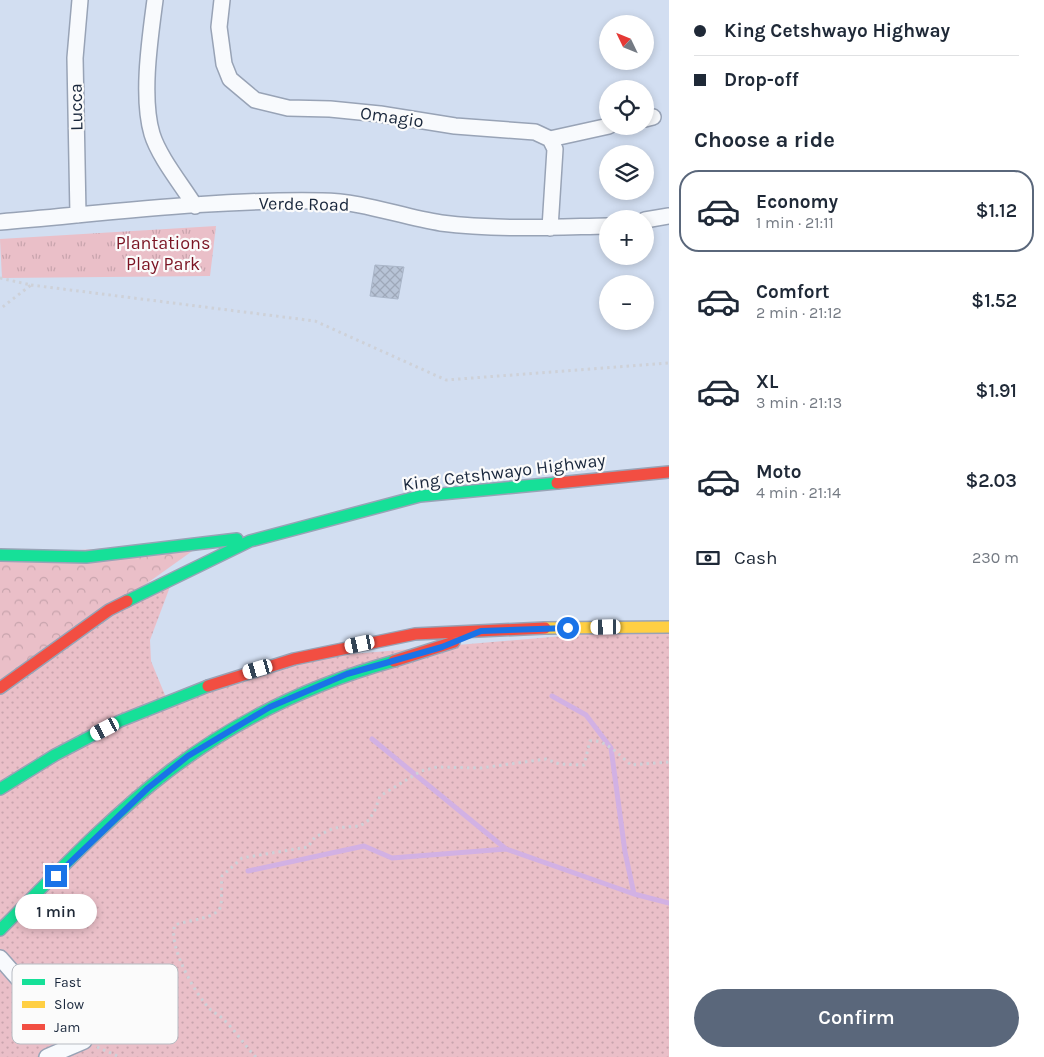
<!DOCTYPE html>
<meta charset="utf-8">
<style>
:root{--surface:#fff;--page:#f2f2f3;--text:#1f2937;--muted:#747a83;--line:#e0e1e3;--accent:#5a677b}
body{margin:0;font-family:Karla,sans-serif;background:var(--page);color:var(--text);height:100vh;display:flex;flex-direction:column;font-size:19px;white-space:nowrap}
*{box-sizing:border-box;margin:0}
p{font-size:16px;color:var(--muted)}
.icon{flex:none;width:28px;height:28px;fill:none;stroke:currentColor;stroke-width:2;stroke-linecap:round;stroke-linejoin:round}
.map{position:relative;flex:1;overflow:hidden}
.side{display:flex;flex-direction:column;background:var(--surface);width:375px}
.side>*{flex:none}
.hud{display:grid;align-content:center;height:110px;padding:0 25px;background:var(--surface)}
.needle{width:32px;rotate:313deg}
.tools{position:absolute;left:599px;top:15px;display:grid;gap:10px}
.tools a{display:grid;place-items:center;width:55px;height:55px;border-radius:50%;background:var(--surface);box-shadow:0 2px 8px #0003;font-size:25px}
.end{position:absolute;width:22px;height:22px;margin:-11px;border:6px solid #1a73e8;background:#fff;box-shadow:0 0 0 2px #fff}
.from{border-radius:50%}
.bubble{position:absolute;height:35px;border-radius:18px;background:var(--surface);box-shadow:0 2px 8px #0003;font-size:16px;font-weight:600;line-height:35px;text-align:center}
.car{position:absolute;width:15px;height:30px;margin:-15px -8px;border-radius:6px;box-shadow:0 0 4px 1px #0007;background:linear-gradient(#fff 24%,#345 0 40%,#fff 0 76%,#345 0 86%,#fff 0)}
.hud b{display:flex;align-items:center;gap:18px;height:48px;font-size:19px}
.hud b+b{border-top:1px solid var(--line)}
.hud i{width:12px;height:12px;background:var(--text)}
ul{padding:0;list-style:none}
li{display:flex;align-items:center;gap:15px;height:82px;margin:0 10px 8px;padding:0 15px;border:2px solid transparent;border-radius:20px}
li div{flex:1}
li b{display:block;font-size:19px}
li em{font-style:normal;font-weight:600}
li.active{border-color:var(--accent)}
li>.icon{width:45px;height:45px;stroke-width:1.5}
h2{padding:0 25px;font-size:22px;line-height:60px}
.pay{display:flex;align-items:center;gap:12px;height:55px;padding:0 25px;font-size:19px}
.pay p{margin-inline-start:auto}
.primary-button{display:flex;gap:10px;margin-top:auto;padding:10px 25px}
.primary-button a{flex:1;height:58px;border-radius:30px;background:var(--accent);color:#fff;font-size:20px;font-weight:600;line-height:58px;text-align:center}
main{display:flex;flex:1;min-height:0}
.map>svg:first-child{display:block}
.grass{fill:url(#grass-dots)}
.forest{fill:url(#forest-crowns)}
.park{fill:url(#park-tufts)}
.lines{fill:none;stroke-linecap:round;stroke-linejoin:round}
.stream{stroke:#d2b1e4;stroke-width:5}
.building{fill:url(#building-cross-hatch);stroke:#aab6c9}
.street-casing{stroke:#98a3b6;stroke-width:18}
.fast-casing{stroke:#98a3b6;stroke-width:14}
.slow-casing{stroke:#98a3b6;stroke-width:14}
.jam-casing{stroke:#98a3b6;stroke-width:14}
.path{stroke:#ced1d8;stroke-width:3;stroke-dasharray:2.5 4;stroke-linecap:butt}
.street{stroke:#f8fafd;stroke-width:15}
.fast{stroke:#16e098;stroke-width:11}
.slow{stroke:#ffcf43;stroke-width:11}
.jam{stroke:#f24e42;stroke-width:11}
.route{stroke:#1a73e8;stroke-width:6}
.labels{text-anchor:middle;stroke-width:4.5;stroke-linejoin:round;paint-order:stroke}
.street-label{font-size:18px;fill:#19273c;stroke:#fbfbfb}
.park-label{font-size:18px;fill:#7b1423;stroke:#fbfbfb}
.key{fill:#fbfbfb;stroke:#b7bbc2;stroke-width:1}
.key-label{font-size:14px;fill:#19273c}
</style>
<main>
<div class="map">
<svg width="669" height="1057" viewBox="0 0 669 1057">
<defs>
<pattern id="grass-dots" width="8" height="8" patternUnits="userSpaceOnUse" patternTransform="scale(1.25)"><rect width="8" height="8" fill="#eabfc8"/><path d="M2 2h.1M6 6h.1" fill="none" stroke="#c8a4ad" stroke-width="1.8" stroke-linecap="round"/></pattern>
<pattern id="forest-crowns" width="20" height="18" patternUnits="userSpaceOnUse" patternTransform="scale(1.25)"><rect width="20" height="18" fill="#eabfc8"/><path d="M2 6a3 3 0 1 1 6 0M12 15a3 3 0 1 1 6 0" fill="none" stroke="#c8a4ad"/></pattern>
<pattern id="park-tufts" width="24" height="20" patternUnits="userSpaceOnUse" patternTransform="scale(1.25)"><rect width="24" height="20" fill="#eabfc8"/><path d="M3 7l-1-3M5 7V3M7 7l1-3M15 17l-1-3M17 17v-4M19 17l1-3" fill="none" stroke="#c8a4ad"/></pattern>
<pattern id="building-cross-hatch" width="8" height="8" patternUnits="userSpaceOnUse" patternTransform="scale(1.25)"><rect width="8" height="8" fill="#b8c4d7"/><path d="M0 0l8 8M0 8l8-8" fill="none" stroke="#9ea8b9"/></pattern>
</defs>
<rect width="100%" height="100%" fill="#d2def1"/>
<path class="grass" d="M174,576L150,640L151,661L167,700L294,659L669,627V1057H0V688Z"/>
<path class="forest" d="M205,542L0,688V555Z"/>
<path class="park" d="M216,226L210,276L2,278L0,239Z"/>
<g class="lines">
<path class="stream" d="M552,696L586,715L611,748L625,852L634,894
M372,739L506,849
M248,871L364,846L392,858L506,849L634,894L669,903"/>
</g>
<path class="building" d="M375,265L404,267L398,299L370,296Z"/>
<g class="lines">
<g class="street-casing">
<path id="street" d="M155,0C150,38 141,97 152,134C159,157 182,185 195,206
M222,0L219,27L224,64L230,79L255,100L288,108L330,109L380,114L455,126L535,132L550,139L555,149L550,228
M645,119L653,117
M550,139L609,126
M78,215L75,58L80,0
M645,220L669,216
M0,222C106,213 215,199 322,201C363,201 401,217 441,223C495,230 553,227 608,226
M0,958L30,992L84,1041L47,1057"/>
</g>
<g class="fast-casing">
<path id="fast" d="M0,555L86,557L237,539
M127,601L250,541L420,496L557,483
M0,789L55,755L120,721L208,686
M0,930C54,876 107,819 168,772C236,720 311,684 394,661"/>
</g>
<g class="slow-casing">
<path id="slow" d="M545,628L669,627"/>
</g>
<g class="jam-casing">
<path id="jam" d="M557,483L669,472
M394,661L454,642
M208,686L294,659L415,634L545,628
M0,688L109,610L127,601"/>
</g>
<path class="path" d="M0,278L31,285L0,309
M31,285L315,321L446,380L669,363
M97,1047L120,1057
M256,1057C245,1046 237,1033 226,1022C222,1017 216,1014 211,1010C196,996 167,945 175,925C187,920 219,919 221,905C222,896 221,886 222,876L242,858L308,847L315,837L334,828L360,826L369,820L375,810L380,796L421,771L437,767L481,768L546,759L559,764L584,765L590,741C606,739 620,756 631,765L669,762"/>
<use href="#street" class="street"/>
<use href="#fast" class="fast"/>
<use href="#slow" class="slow"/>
<use href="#jam" class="jam"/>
</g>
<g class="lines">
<path class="route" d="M56,876L148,788L188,756L270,707L347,674L442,647L481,631L568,628"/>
</g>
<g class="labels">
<g class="street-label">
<text transform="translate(76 107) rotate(-91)" y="6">Lucca</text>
<text transform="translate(392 117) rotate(8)" y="6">Omagio</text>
<text transform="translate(304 204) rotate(1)" y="6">Verde Road</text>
<text transform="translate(504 472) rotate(-7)" y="6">King Cetshwayo Highway</text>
</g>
<g class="park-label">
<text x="163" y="249">Plantations<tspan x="163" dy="21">Play Park</tspan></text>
</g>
</g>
<rect x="12" y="964" width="166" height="80" rx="8" class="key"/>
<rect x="22" y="979" width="23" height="6" fill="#16e098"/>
<rect x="22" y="1001" width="23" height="7" fill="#ffcf43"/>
<rect x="22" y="1024" width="23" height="6" fill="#f24e42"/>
<g class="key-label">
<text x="54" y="987">Fast</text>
<text x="54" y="1009">Slow</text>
<text x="54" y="1032">Jam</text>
</g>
</svg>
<div class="tools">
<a><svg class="needle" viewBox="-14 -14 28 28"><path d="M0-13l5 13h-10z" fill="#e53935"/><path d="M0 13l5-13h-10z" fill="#747a83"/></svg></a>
<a><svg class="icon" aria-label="locate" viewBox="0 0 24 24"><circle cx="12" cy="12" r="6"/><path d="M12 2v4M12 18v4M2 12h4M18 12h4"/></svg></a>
<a><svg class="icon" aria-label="layers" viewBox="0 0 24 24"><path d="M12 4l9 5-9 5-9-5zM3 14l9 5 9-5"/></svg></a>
<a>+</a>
<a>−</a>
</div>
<i class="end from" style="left:568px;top:628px"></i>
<i class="end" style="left:56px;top:876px"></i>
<div class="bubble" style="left:15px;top:894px;width:82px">1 min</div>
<i class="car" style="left:606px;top:627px;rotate:269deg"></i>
<i class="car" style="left:360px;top:644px;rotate:258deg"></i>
<i class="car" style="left:258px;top:669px;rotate:254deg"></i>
<i class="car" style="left:105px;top:729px;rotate:243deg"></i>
</div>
<section class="side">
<div class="hud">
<b><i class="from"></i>King Cetshwayo Highway</b>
<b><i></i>Drop-off</b>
</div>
<h2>Choose a ride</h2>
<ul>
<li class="active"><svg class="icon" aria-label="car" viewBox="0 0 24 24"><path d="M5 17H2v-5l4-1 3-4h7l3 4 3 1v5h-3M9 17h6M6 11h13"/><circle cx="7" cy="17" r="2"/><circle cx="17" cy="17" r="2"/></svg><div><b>Economy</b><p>1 min · 21:11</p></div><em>$1.12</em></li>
<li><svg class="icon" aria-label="car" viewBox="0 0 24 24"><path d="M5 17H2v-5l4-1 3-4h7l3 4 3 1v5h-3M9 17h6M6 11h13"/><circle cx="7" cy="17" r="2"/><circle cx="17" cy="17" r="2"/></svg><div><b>Comfort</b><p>2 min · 21:12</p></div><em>$1.52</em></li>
<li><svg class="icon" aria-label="car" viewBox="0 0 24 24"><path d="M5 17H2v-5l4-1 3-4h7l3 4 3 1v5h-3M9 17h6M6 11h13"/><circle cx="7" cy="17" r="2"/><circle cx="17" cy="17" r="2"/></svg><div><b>XL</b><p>3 min · 21:13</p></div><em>$1.91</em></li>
<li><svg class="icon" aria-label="car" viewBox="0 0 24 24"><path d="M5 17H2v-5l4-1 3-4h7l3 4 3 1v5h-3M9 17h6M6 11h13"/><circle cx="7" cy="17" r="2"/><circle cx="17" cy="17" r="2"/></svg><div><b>Moto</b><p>4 min · 21:14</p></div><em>$2.03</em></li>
</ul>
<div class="pay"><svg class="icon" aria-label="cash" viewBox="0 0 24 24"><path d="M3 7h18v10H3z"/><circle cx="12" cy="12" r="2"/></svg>Cash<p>230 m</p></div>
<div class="primary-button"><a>Confirm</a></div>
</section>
</main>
